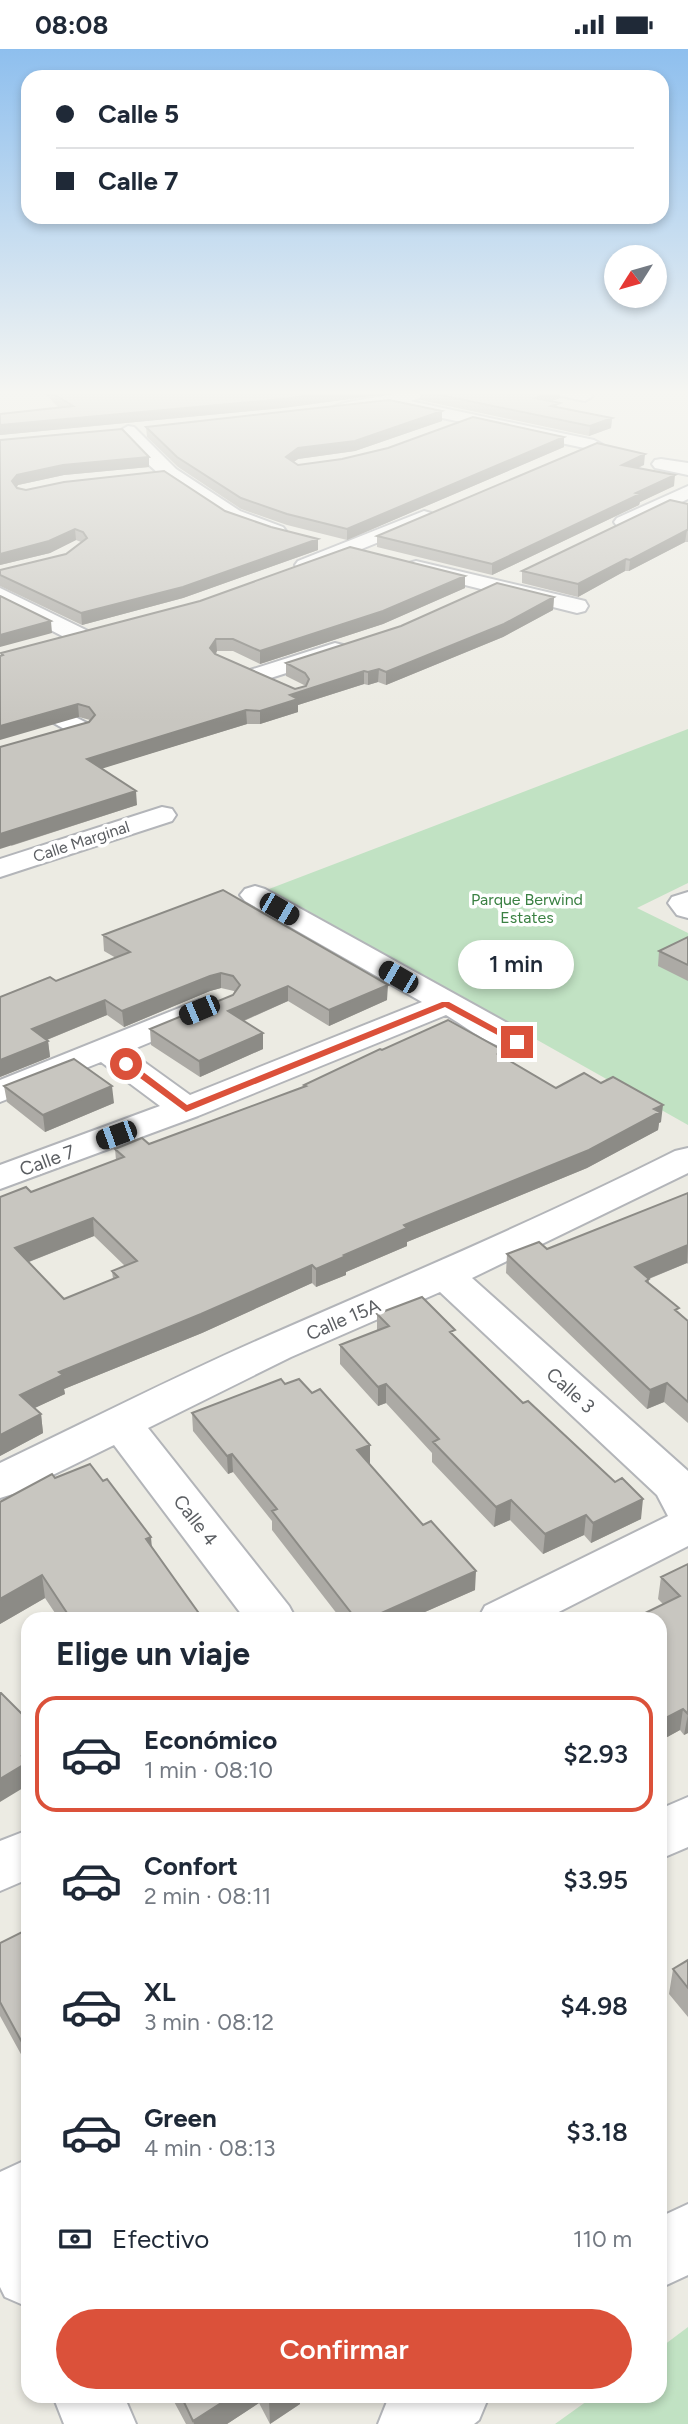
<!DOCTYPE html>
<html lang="es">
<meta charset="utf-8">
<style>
:root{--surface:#fff;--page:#f2f2f3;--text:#1f2937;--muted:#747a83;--line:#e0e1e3;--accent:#db513a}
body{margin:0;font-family:Figtree,sans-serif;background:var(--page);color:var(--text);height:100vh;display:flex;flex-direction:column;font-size:26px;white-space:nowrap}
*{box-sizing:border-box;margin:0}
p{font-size:23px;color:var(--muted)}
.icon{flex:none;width:38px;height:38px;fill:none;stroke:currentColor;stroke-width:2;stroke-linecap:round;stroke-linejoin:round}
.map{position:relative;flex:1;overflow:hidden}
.side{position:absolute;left:21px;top:1563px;width:646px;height:791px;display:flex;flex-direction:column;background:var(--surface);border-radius:21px;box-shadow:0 4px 10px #0003}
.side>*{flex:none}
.top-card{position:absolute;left:21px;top:21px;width:648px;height:154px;border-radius:21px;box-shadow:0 4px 10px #0003;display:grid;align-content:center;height:154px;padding:0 35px;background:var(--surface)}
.needle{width:46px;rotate:233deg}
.tools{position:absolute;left:604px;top:196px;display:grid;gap:14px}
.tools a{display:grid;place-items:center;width:63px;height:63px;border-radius:50%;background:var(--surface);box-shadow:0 4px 10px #0003;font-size:35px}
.end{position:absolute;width:32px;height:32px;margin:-16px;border:9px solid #db513a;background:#fff;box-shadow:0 0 0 4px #fff}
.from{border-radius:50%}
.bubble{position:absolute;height:49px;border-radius:24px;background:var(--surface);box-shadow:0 4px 10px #0003;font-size:23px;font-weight:600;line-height:49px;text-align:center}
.car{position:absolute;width:21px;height:42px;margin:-21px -10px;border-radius:9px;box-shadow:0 0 5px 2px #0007;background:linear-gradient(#222 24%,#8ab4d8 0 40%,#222 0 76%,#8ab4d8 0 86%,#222 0)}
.top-card b{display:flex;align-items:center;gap:24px;height:66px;font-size:26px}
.top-card b+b{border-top:2px solid var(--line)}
.top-card i{width:18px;height:18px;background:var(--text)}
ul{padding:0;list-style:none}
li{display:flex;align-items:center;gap:21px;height:116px;margin:0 14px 10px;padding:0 21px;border:4px solid transparent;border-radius:21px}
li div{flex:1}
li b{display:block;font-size:26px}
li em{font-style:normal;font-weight:600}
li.active{border-color:var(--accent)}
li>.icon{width:63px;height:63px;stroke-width:1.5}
h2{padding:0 35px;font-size:32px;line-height:84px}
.pay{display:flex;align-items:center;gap:18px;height:77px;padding:0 35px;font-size:26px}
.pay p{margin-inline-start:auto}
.action{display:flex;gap:14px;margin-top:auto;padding:14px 35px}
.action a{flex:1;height:80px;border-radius:42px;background:var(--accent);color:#fff;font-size:28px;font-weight:600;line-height:80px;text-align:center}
.status{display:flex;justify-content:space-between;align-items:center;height:49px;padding:0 35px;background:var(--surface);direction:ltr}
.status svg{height:19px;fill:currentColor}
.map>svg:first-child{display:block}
.green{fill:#c1e2c3}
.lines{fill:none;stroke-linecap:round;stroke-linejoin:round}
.minor-casing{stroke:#b3b5b9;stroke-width:4}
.minor{fill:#fff;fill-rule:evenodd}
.wall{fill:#acaaa5;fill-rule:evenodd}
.shaded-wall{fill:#8c8b86}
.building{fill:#c8c6c0;stroke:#8c8b86;stroke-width:2;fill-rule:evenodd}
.route{fill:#db513a}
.labels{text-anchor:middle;stroke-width:7;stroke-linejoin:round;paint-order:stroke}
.far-street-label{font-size:16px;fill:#5b5e62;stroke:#fff}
.far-park-label{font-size:16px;fill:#3b8143;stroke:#fff}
.street-label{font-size:19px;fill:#5b5e62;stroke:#fff}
</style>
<div class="status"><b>08:08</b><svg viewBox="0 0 49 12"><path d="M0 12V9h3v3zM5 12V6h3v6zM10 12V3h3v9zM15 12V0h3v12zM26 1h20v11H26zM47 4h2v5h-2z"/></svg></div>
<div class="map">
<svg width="688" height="2375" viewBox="0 0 688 2375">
<rect width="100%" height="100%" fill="#ecebe3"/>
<path class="green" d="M688,680V834L637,859L688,884V1076L269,840Z
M688,2278V2375H555L594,2347H660V2299Z"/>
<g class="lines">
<g class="minor-casing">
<path id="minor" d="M408,342H434L432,345L410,352L594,391L603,396L594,401L390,358L340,364L332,359C339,352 393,347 408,342Z
M550,342H585L593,347L585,352L552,345Z
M128,377L134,378L176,420L240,462L283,478L286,482L283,486L276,488C217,473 155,431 119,382Z
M661,410L688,414V426L655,419L652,415L655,411Z
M688,437V450L631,477H617L614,473L617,469Z
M424,462L431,464L434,468L431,472L312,520H298L295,516L298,512Z
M416,512L585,552L588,557L585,562L577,564L409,522L406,518L409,514Z
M0,539L88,582L91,587L88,592H72L0,555Z
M335,594L343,596L347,601L343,606L258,633L250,631L246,626L250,621Z
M52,656L116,689L120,694L116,699L107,702L98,699L43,668L40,663L43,658Z
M162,758L172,760L176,766L172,772L0,828V810Z
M255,837L265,840L529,986L534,993L529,1000C501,1007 470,980 446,966L198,1067L0,1140V1116L160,1057L101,1013L0,1053V1031L199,951L211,954L215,961L211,968L129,1002L190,1046L422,953L245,852L240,846L245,840Z
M688,843V869L677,866L668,854L672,848Z
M688,1099V1124L472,1229L688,1422V1497L545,1570H478L485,1557L668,1467L657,1446L440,1243L291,1308L148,1379L289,1557L296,1570H245L114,1396L16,1444L0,1449V1414C88,1372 174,1328 263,1289C402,1228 540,1170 675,1102Z
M688,1748V1798L660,1810V1760Z
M28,1781V1830L0,1842V1792Z
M28,2110V2258L5,2248L0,2238V2123Z
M688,2155V2226L660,2239V2168Z
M53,2347H124L136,2375H64Z
M394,2347H489L479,2371L474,2375H378L388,2350Z"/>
</g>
<use href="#minor" class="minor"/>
</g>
<path class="wall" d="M43,342H399L386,345L283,359L0,386V365L60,359L56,356Z
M420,342L560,349L552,352L560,359L612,369L611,379L589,387L420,351Z
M442,372L355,402L298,410L294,413L298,416L564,388V398L347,491L287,476L241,460L178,418L147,388L146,378Z
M0,391L149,408V418L64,426L18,436L17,438L26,441L225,462L318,501L183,549L82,576L0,537V521L66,505L81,493L76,491L50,504L0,516Z
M644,416L638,419L674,437L640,453L639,456L492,526L377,498V487Z
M688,455V493H685L629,522H625L578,548L522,534V522Z
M465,527V539L383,575L260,615L233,602H217L216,605L295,640L306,637L286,627V614L554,548L553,561L503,588L386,636L378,633L368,636L364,635L298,656V663L260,675H247L102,719L137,756L11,797L90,671L79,668L1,607V604Z
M103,886L387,951L329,977L288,952L244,972L263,1000L200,1028L151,996L150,980L233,946L235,944L234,942L221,939L210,942L124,978L107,966L47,991L48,992L50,1008L0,1028V948L56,932L116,909L104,902Z
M688,888V932L658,917L659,902Z
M382,1001L504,1002L503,1008L556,1039L661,1073L659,1074L658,1081L587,1119L407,1193V1197L346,1223V1226L316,1238L312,1234L202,1284L64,1340L65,1345L34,1359L41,1365L43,1384L0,1407V1148L31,1143L116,1111L115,1100L149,1095L304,1038V1036ZM94,1187L125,1217L112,1222L113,1230L64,1250L29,1213Z
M4,1037L114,1054L45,1083L7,1053Z
M688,1144V1215L687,1214L649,1230V1234L688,1272V1374L664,1353L647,1360L506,1224L507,1205L547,1200Z
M377,1265L455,1287L641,1470L591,1494L584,1486L543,1505L510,1471L494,1478L432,1413V1404L386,1354L378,1357L340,1315V1296L377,1282Z
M285,1335L370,1414L369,1415L475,1541L409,1570H341L272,1481V1472L233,1423L228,1425L193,1382L192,1364Z
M55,1429L152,1498L203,1570H59L45,1549L0,1575V1453Z
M688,1515V1684L684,1686L680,1681L660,1692V1570L663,1555L658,1550L661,1528Z
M28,1880V2018L0,1967V1894Z
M688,1911V1968L669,1945L673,1920Z
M171,2347H300V2355L270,2375L259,2354L227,2375H186Z"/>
<path class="shaded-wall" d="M341,342H399L386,345L283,359L0,386V376Z
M554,342H560V349L534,358L535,349Z
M442,362V372L355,402L298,410L286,418V408L298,399Z
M612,369L611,379L589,387L590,377Z
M564,388V398L347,491V480Z
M645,405L644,416L621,426L622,416Z
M149,408V418L64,426L18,436L13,443L12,432L17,426L63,416Z
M675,426L674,437L640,453L639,456L492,526V515Z
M75,480L76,491L50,504L0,516V505Z
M687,481L685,493L629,522L630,511Z
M318,490V501L183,549L82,576L81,564Z
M626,510L625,522L578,548V535Z
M465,527V539L383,575L260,615V602Z
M554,548L553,561L503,588L386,636V623Z
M51,572L52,584L0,598V586Z
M216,590L217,602L211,612L210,599Z
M379,620L378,633L368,636V623Z
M364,622V635L298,656V663L260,675V662L290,646Z
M78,655L79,668L0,691V677Z
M246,661L247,675L88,724L87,710Z
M136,742L137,756L0,800V785Z
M221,924V939L210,942L124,978L122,962L210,927Z
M388,936L387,951L329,977V961Z
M288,937V952L229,978L228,962Z
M105,951L107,966L34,996L32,980Z
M263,984V1000L200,1028L199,1012Z
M48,992L50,1008L0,1028V1011Z
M112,1037L114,1054L45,1083L43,1066Z
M663,1056L661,1073L659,1074L658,1081L587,1119L407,1193V1197L346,1223V1226L316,1238V1220L404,1176Z
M93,1169L94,1187L18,1217L15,1199Z
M688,1196L687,1214L633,1236L635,1218Z
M312,1216V1234L202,1284L64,1340L65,1345L22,1365L20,1346L59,1323Z
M667,1334L664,1353L647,1360L650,1341Z
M386,1335V1354L378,1357V1338Z
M41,1365L43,1384L0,1407V1386Z
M370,1396V1414L357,1419V1401Z
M232,1405L233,1423L228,1425L227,1407Z
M643,1450L641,1470L591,1494L593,1474Z
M511,1451L510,1471L494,1478L496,1458Z
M586,1466L584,1486L543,1505L545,1485Z
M151,1488L153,1511L146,1490Z
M476,1522L475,1541L409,1570H368Z
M42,1526L45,1549L0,1575V1550Z
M683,1660L680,1681L660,1692V1672Z
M688,1665V1684L684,1686Z
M28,1704V1736L0,1753V1730L22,1707Z
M28,1995V2017L24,1997Z
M232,2347H258L259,2354L227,2375H194L193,2372Z
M276,2347H300V2355L270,2375L269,2351Z"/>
<path class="building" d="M51,342H341L283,350L0,376V365L73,357L55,346Z
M421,342H554L535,349L560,354L551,357L612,369L590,377Z
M389,351L442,362L355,392L298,399L286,408L298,416L342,410L388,399L473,368L564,388L347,480L287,465L241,449L177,408L146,378Z
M122,380L149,408L63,416L17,426L12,432L17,439L26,441L64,433L164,422L225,462L271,478L318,490L183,538L81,564L0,526V521L66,505L87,489L83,483L75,480L49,492L0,505V391Z
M597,394L645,405L622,416L675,426L636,444L640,445L492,515L377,487Z
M670,451L688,455V481H687L630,511L626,510L578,535L522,522Z
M350,498L465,527L383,562L260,602L233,590H216L210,599L215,605L295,640L306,637L309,630L305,624L286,614L401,577L497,534L554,548L504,575L386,623L379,620L368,623L364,622L290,646L298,650L260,662L246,661L87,710L136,742L0,785V698L89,673L95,666L89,658L78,655L0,677V607L3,606L1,604L200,552Z
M0,547L51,572L0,586Z
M223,841L388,936L329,961L288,937L228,962L263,984L199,1012L150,980L233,946L240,936L233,927L221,924L210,927L122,962L105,951L32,980L48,992L0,1011V948L50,928L56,932L130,903L103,886Z
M688,888V916L659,902Z
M448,971L504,1002L498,1005L556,1039L584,1024L601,1034L613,1028L663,1056L654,1060L660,1063L589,1101L404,1176L407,1179L344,1206L346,1207L316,1220L312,1216L201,1265L59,1323L63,1326L20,1346L41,1365L0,1386V1148L26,1138L31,1143L124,1108L115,1100L142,1089L149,1095L306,1037L304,1036L380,1000L382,1001ZM93,1169L137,1212L112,1222L118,1228L64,1250L15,1199Z
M74,1010L112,1037L43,1066L4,1037Z
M688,1144V1196L635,1218L649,1230L646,1232L679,1259L675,1261L688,1272V1353L667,1334L650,1341L507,1205L539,1193L547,1200Z
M422,1248L455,1281L450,1283L523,1354L528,1352L615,1433L622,1429L643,1450L593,1474L586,1466L545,1485L511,1451L496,1458L433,1393L439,1390L386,1335L378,1338L340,1296L389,1277L377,1265Z
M281,1330L285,1335L299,1330L312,1344L320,1340L370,1396L357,1401L423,1476L431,1472L476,1522L368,1570H356L272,1462L277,1460L232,1405L227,1407L192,1364Z
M90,1415L103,1432L107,1430L151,1488L146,1490L203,1570H71L42,1526L0,1550V1453L52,1425L55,1429Z
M688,1515V1665L683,1660L660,1672V1570H633L680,1547L661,1528Z
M0,1644H1L28,1671V1704L22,1707L28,1713L0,1730Z
M28,1880V1995L24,1997L0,1953V1894Z
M688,1911V1939L673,1920Z
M181,2347H232L193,2372Z
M266,2347H276L269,2351Z"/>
<linearGradient id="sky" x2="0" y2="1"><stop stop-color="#8ebfee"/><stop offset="0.51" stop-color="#f6f6f2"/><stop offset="1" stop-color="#f6f6f2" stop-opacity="0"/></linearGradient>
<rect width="688" height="674" fill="url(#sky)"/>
<path class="route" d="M442,953H449L522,993L514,995L445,958L186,1063L121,1015L130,1013L187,1056Z"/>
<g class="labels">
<g class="far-street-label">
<text transform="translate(81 792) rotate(-18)" y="6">Calle Marginal</text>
</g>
<g class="far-park-label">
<text x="527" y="856">Parque Berwind<tspan x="527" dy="18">Estates</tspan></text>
</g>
<g class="street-label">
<text transform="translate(47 1111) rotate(-20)" y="7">Calle 7</text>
<text transform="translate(343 1270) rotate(-23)" y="7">Calle 15A</text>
<text transform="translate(571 1341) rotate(42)" y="7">Calle 3</text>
<text transform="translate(196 1471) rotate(52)" y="7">Calle 4</text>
</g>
</g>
</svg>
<div class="tools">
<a><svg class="needle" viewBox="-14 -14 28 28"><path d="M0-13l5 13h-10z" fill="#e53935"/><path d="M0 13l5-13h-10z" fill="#747a83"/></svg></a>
</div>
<i class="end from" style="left:126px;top:1015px"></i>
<i class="end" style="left:517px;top:993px"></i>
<div class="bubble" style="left:458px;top:891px;width:116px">1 min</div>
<i class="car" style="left:279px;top:860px;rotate:120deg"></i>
<i class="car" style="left:398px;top:928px;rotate:300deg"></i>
<i class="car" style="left:199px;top:961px;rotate:247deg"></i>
<i class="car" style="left:116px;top:1086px;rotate:250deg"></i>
<div class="top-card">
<b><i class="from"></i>Calle 5</b>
<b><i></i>Calle 7</b>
</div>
<section class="side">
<h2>Elige un viaje</h2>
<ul>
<li class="active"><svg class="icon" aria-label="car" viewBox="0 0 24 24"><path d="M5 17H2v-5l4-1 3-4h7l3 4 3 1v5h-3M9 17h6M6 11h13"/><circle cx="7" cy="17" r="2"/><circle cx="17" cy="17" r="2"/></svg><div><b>Económico</b><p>1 min · 08:10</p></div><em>$2.93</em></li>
<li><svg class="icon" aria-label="car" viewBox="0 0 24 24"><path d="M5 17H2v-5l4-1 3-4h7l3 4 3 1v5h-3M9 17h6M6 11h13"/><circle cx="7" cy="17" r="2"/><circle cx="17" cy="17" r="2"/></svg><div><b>Confort</b><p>2 min · 08:11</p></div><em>$3.95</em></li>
<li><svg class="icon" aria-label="car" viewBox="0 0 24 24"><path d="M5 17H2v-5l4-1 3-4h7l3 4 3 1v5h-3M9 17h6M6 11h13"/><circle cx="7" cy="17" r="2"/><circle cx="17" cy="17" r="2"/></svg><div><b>XL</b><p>3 min · 08:12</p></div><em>$4.98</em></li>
<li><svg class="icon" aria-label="car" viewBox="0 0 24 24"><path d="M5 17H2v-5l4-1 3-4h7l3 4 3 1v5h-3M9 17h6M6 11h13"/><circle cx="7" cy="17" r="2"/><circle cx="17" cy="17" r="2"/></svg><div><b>Green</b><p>4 min · 08:13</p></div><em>$3.18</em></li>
</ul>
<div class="pay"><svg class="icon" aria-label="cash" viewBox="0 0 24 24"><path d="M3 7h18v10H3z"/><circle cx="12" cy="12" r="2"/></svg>Efectivo<p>110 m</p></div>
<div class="action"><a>Confirmar</a></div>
</section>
</div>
